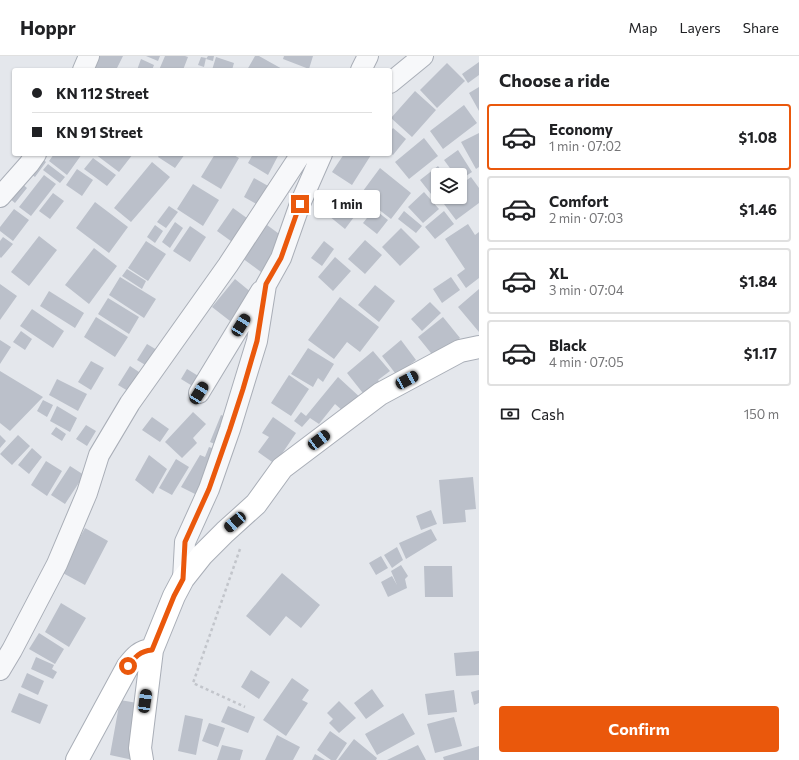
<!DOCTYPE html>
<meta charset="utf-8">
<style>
:root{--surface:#fff;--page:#f2f2f2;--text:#202124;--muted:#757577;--line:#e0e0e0;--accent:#ea580c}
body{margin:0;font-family:Commissioner,sans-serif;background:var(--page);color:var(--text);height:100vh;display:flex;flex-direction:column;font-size:15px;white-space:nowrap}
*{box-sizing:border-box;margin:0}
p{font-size:13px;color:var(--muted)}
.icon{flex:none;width:22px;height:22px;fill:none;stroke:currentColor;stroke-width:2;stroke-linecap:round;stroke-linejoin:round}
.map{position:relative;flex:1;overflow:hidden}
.drawer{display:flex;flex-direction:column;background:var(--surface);width:320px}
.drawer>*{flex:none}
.top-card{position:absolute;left:12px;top:12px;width:380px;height:88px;border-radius:4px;box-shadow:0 1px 3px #0004;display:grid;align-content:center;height:88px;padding:0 20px;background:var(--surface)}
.controls{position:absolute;left:431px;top:112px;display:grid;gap:8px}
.controls a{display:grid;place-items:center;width:36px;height:36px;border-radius:4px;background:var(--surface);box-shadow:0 1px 3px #0004;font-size:20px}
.end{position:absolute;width:18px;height:18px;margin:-9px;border:5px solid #ea580c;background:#fff;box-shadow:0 0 0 2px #fff}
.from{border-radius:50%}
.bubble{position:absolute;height:28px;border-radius:4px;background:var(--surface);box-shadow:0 1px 3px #0004;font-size:13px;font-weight:700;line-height:28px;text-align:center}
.car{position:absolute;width:12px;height:24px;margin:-12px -6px;border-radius:5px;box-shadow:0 0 3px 1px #0007;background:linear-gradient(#222 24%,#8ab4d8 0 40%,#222 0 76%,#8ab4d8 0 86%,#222 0)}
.top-card b{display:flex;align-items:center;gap:14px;height:38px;font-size:15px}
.top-card b+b{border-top:1px solid var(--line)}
.top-card i{width:10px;height:10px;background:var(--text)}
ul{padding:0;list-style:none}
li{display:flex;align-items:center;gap:12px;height:66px;margin:0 8px 6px;padding:0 12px;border:2px solid var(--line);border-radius:4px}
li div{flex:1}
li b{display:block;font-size:15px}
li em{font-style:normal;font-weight:700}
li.selected{border-color:var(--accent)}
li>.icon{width:36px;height:36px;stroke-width:1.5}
h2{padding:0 20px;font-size:18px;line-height:48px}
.pay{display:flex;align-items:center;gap:10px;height:44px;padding:0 20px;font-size:15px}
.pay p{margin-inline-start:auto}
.button{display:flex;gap:8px;margin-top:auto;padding:8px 20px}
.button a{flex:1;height:46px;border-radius:4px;background:var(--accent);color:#fff;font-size:16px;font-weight:700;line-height:46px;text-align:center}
header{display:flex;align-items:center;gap:24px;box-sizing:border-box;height:56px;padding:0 20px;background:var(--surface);border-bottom:1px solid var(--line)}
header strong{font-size:19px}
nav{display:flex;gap:22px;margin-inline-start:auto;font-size:14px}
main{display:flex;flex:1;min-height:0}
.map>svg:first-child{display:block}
.building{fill:#bbc0ca}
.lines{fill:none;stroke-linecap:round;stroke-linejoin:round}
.street-casing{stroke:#a9aeb7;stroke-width:22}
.secondary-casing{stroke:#a9aeb7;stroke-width:24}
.path{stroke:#c2c5cb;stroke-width:2.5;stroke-dasharray:3 3;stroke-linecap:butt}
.street{stroke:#f7f8fa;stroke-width:20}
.secondary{stroke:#fff;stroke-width:22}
.route{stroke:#ea580c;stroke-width:5}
</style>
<header>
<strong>Hoppr</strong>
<nav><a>Map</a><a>Layers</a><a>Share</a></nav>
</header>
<main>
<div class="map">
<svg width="479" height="704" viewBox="0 0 479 704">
<rect width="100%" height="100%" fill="#e4e7ec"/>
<path class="building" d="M100,0H123L116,14H93Z
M146,0H160L158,5Z
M165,0H185L188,1L183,14H159Z
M208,0H214L213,5L206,3Z
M255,0H259L284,14H247Z
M284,0H313L309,13L283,3Z
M201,1L206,2L204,11L198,9Z
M216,1L234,7L232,14H212Z
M141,3L154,9L152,14H137Z
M479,6V19L468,27L462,18Z
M447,7L465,25L437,52L420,34Z
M479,31V55L469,37Z
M415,35L436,54L412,81L391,62Z
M464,49L477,67L443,93L430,75Z
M393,72L406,83L393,99L390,97V76Z
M479,77V111L476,113L461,86Z
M424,82L438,100L409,123L395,106Z
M458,94L472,116L460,124V119H455L444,104Z
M36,98L46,106L35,121L23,112Z
M54,98H82L67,119L49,105Z
M95,98H133L119,116Z
M160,98H185L175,112L158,101Z
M215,98H232L239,102L221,133L201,121Z
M253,98H279L268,119L248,107Z
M344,98H369L371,99L352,129L332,116Z
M93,102L116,119L107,130L84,113Z
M152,106L170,121L131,166L114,152Z
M48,108L65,121L60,127L43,114Z
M438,110L445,119H438V140L435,143L420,124Z
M380,112L411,137L391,163L360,139Z
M77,113L93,124L82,140L66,129Z
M44,119L56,128L31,160L19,151Z
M471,121L479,132V147L456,164L441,144L445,141H460V129Z
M15,122L27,132L15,147L3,137Z
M254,122L270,131L260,150L244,141Z
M193,128L219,144L203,170L177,153Z
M424,136L439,153L423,167L408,151Z
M53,137L64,145L50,163L39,155Z
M356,140L367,148L360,157L350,148Z
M342,145L357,157L345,173L329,160Z
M95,146L128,171L109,197L76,172Z
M169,150L178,156L166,172L157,166Z
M233,152L251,165L235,188L217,175Z
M14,153L29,164L13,185L0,175V171Z
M374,153L388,164L377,178L363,167Z
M404,155L422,170L416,177L398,163Z
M444,155L454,168L435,183L425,171Z
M175,166L183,172L170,192L162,186Z
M468,168L475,179L479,176V222L466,232L457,219L465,213L445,183Z
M155,169L163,175L155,187L147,181Z
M267,169L286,183L261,216L242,202Z
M190,170L206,181L190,206L173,195Z
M401,172L420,191L400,210L382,191Z
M39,180L57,194L29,230L11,216Z
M3,181L13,188L1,202L0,201V185Z
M365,184L382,199L365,218L348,203Z
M146,185L166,198L148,225L128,212Z
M324,185L334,193L322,210L311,202Z
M94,192L117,210L89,248L65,229Z
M335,201L351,215L333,235L318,221Z
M127,213L146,225L142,233L122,220Z
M120,221L156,243L144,262L109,239Z
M451,221L460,234L442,247L433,233Z
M235,223L252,237L230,265L212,251Z
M0,228L17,240L0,264Z
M375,229L395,245L379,266L358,249Z
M479,233V276L458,251Z
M49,235L84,257L75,272L40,250Z
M340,241L379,271L360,296L347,286L334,303L308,284Z
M108,242L139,261L129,278L98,258Z
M430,246L441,257L422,275L411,263Z
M32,253L64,275L53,292L20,270Z
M96,261L128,281L115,301L84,281Z
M443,261L460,282L435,302L418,281Z
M21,275L32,283L25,294L13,286Z
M0,284L11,291L0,308Z
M401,284L416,304L398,318L386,324L395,317L382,300Z
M147,288L162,297L152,313L137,304Z
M308,292L334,308L323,326L318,322L313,331L291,318Z
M373,295L390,315L378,324L381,328L366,341L347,317Z
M91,305L104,312L91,334L78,326Z
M130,310L145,320L133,338L118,329Z
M187,313L200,321L194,331L181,323Z
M0,315L43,341L10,375L0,367Z
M289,319L309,333L291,360L271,347Z
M338,321L363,344L356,353L349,347L343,355L335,348L319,368L310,362L302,371L294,365L301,356L306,360Z
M57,323L87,338L78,355L49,339Z
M43,344L53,349L47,361L37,355Z
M57,350L77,362L70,376L50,365Z
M193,356L206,368L193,382L197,387L182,402L165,386Z
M221,359L228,362L217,389L210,386Z
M152,361L169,373L160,386L142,374Z
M273,361L296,377L275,408L258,396L269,381L262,377Z
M86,369L96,375L87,390L76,383Z
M56,371L66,378L62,385L51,378Z
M0,379L6,385L0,392Z
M18,379L30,390L12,409L0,398Z
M209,391L217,394L197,439L181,431L200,399L205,401Z
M32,392L42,401L29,418L18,409Z
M149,399L167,413L153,438L135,424Z
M176,403L189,411L172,439L159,432Z
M46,405L62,415L47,440L31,429Z
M70,410L84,419L65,448L51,439Z
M473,421L476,453L465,454L466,466L443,468L439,424Z
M431,454L437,468L421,474L416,460Z
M85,472L108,485L85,529L61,516Z
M431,473L437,484L406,503L399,487Z
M397,491L403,504L392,512L384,499Z
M381,500L388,512L376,519L369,507Z
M401,509L408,520L405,523L407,532L388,541L381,526L392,520L397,529L391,515Z
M424,510H452L453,541H425Z
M282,517L320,549L301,572L286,560L270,580L246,560Z
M61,547L86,562L69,591L45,576Z
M39,577L64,593L55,608L29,593Z
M479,595V619L456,620L454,597Z
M36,601L54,609L52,613L57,616L53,623L31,613Z
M251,614L270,626L259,643L241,631Z
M27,617L44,625L38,639L21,631Z
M292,622L309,634L302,644L308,647L286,680L263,664Z
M372,633L384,650L366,663L354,647Z
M454,634L457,656L428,659L425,638Z
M479,634V647L474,649L471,636Z
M19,637L48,649L40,668L11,656Z
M120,644L143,648L133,704L110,699Z
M339,645L356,662L339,677L329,667L333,663L327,657Z
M228,650L255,661L248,677L221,666Z
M403,657L415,678L377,699L365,678Z
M185,659L203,663L196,699L178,695Z
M454,661L462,690L435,697L427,668Z
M209,667L225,672L218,691L202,685Z
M330,675L347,687L336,704H331L317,694Z
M277,679L300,691L293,704H265Z
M354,683L377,702L376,704H338Z
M222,689L243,694L240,704H217Z
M418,689L426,704H387Z
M479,690V704H444L443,701Z
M315,698L325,704H312Z"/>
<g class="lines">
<g class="street-casing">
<path id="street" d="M83,14L89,0
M361,14L368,0
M390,27L423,0
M0,141L29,108L36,98
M199,337L261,235
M183,523L185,486L209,433L230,373L257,285L266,229L281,202L300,148L322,98
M0,614L12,594L57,508L87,437L99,399L130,347L228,209L301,98"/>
</g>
<g class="secondary-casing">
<path id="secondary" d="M77,704L128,610C135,601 140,595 152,594
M142,704L140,692L152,594L174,540L183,523L202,499L225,476L256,448L282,412L380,338L460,295L479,291"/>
</g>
<path class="path" d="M240,493L193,627L245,651"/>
<use href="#street" class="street"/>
<use href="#secondary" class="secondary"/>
</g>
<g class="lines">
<path class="route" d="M128,610C135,601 140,595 152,594L174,540L183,523L185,486L209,433L230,373L243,333L257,285L266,228L281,202L300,148"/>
</g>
</svg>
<div class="controls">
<a><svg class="icon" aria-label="layers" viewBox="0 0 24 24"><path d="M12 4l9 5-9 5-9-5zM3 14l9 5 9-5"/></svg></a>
</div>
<i class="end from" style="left:128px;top:610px"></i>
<i class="end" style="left:300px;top:148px"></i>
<div class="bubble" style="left:314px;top:134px;width:66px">1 min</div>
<i class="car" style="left:241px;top:269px;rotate:32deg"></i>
<i class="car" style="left:407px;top:324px;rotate:62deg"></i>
<i class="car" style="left:199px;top:337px;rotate:32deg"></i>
<i class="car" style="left:319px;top:384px;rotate:53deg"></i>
<i class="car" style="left:235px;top:466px;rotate:229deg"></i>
<i class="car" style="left:145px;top:645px;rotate:8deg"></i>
<div class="top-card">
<b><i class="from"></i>KN 112 Street</b>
<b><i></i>KN 91 Street</b>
</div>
</div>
<section class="drawer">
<h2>Choose a ride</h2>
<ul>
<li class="selected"><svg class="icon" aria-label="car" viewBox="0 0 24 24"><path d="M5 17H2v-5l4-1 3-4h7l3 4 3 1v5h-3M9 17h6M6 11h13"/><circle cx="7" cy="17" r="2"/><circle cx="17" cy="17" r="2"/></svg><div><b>Economy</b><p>1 min · 07:02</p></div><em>$1.08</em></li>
<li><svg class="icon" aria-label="car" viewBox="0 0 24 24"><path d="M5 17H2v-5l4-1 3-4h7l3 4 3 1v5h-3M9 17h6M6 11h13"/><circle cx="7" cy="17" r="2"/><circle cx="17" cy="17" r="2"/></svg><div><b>Comfort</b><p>2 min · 07:03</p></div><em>$1.46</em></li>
<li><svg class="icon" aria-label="car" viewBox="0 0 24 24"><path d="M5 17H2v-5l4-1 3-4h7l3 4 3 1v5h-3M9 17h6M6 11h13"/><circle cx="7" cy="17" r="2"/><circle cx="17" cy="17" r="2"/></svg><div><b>XL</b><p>3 min · 07:04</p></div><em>$1.84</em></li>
<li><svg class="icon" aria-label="car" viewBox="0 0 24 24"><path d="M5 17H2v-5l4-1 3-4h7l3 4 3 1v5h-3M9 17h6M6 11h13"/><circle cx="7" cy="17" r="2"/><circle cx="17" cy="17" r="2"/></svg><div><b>Black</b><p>4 min · 07:05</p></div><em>$1.17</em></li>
</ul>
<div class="pay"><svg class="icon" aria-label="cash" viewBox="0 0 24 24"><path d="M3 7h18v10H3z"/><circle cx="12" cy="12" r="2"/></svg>Cash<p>150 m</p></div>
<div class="button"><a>Confirm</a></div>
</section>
</main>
